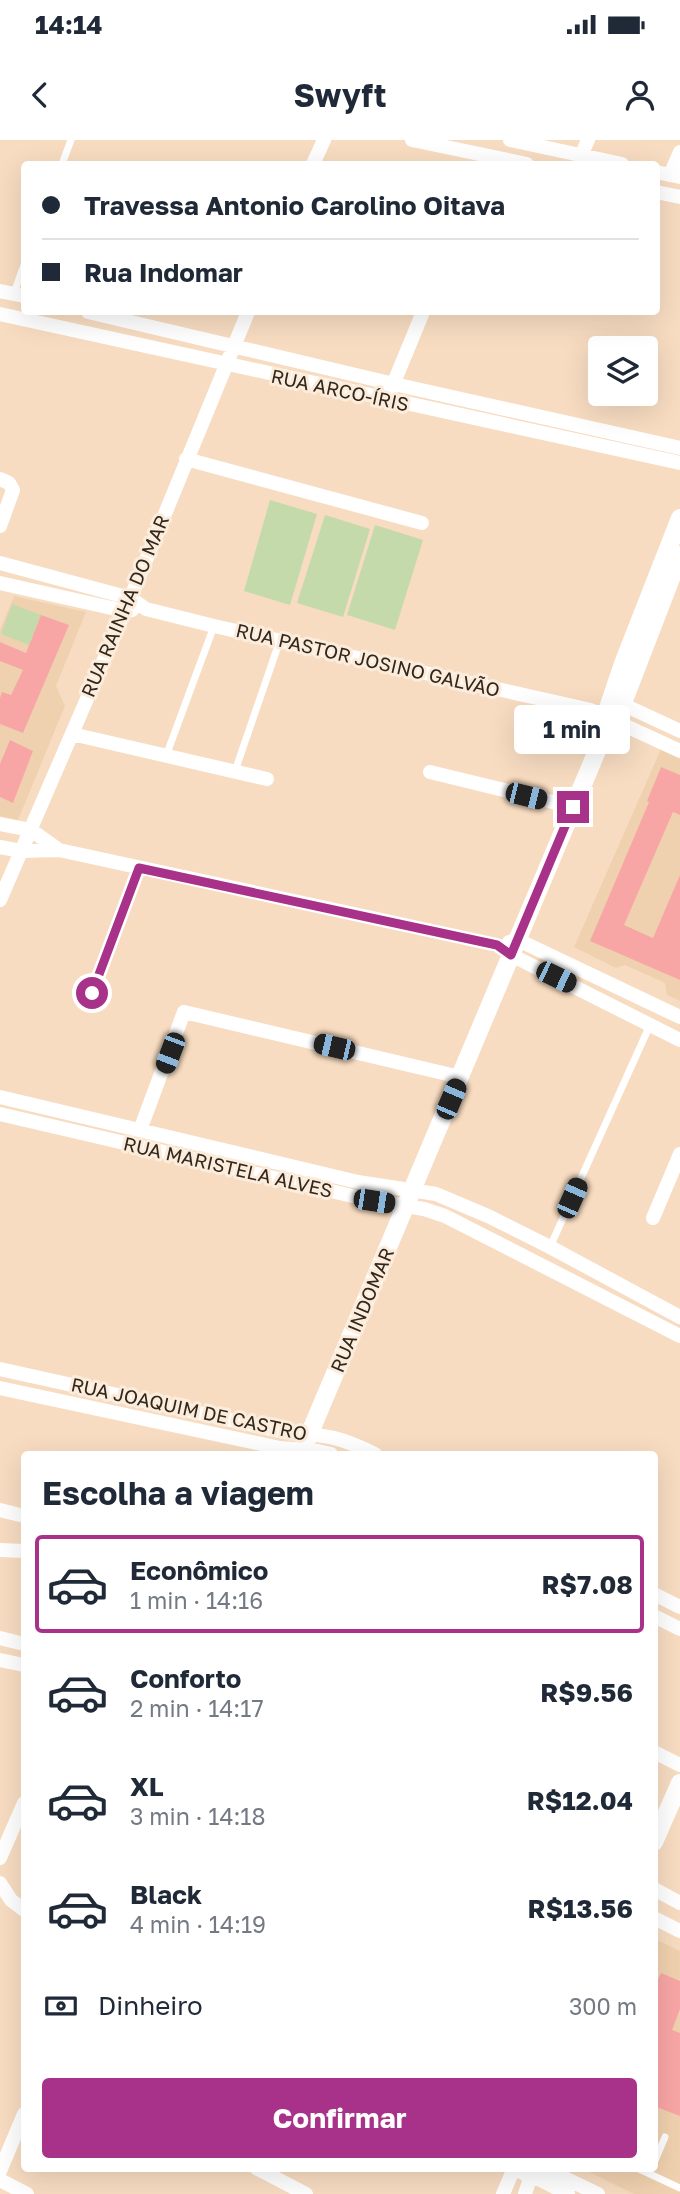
<!DOCTYPE html>
<html lang="pt">
<meta charset="utf-8">
<style>
:root{--surface:#fff;--page:#f2f2f3;--text:#1f2937;--muted:#747a83;--line:#e0e1e3;--accent:#a83289}
body{margin:0;font-family:"Golos Text",sans-serif;background:var(--page);color:var(--text);height:100vh;display:flex;flex-direction:column;font-size:26px;white-space:nowrap}
*{box-sizing:border-box;margin:0}
p{font-size:23px;color:var(--muted)}
.icon{flex:none;width:38px;height:38px;fill:none;stroke:currentColor;stroke-width:2;stroke-linecap:round;stroke-linejoin:round}
.map{position:relative;flex:1;overflow:hidden}
.side{position:absolute;left:21px;top:1311px;width:637px;height:721px;display:flex;flex-direction:column;background:var(--surface);border-radius:7px;box-shadow:0 7px 28px #0002}
.side>*{flex:none}
.banner{position:absolute;left:21px;top:21px;width:639px;height:154px;border-radius:7px;box-shadow:0 7px 28px #0002;display:grid;align-content:center;height:154px;padding:0 21px;background:var(--surface)}
.controls{position:absolute;left:588px;top:196px;display:grid;gap:14px}
.controls a{display:grid;place-items:center;width:70px;height:70px;border-radius:7px;background:var(--surface);box-shadow:0 7px 28px #0002;font-size:35px}
.end{position:absolute;width:32px;height:32px;margin:-16px;border:9px solid #a83289;background:#fff;box-shadow:0 0 0 4px #fff}
.from{border-radius:50%}
.bubble{position:absolute;height:49px;border-radius:7px;background:var(--surface);box-shadow:0 7px 28px #0002;font-size:23px;font-weight:700;line-height:49px;text-align:center}
.car{position:absolute;width:21px;height:42px;margin:-21px -10px;border-radius:9px;box-shadow:0 0 5px 2px #0007;background:linear-gradient(#222 24%,#8ab4d8 0 40%,#222 0 76%,#8ab4d8 0 86%,#222 0)}
.banner b{display:flex;align-items:center;gap:24px;height:66px;font-size:26px}
.banner b+b{border-top:2px solid var(--line)}
.banner i{width:18px;height:18px;background:var(--text)}
ul{padding:0;list-style:none}
li{display:flex;align-items:center;gap:21px;height:98px;margin:0 14px 10px;padding:0 7px;border:4px solid transparent;border-radius:7px}
li div{flex:1}
li b{display:block;font-size:26px}
li em{font-style:normal;font-weight:700}
li.active{border-color:var(--accent)}
li>.icon{width:63px;height:63px;stroke-width:1.5}
h2{padding:0 21px;font-size:32px;line-height:84px}
.pay{display:flex;align-items:center;gap:18px;height:77px;padding:0 21px;font-size:26px}
.pay p{margin-inline-start:auto}
.action{display:flex;gap:14px;margin-top:auto;padding:14px 21px}
.action a{flex:1;height:80px;border-radius:7px;background:var(--accent);color:#fff;font-size:28px;font-weight:700;line-height:80px;text-align:center}
.status{display:flex;justify-content:space-between;align-items:center;height:49px;padding:0 35px;background:var(--surface);direction:ltr}
.status svg{height:19px;fill:currentColor}
header{display:flex;justify-content:space-between;align-items:center;height:91px;padding:0 21px;background:var(--surface);font-size:32px;font-weight:700}
.map>svg:first-child{display:block}
.built{fill:#f0d1af}
.green{fill:#c5daaa}
.building{fill:#f8a6a5}
.lines{fill:none;stroke-linecap:round;stroke-linejoin:round}
.service{stroke:#fff;stroke-width:7}
.minor{stroke:#fff;stroke-width:14}
.tertiary{stroke:#fff;stroke-width:18}
.route{stroke:#a83289;stroke-width:9}
.labels{text-anchor:middle;stroke-width:6;stroke-linejoin:round;paint-order:stroke}
.street-label{font-size:19px;fill:#31271d;stroke:#fcecdb}
</style>
<div class="status"><b>14:14</b><svg viewBox="0 0 49 12"><path d="M0 12V9h3v3zM5 12V6h3v6zM10 12V3h3v9zM15 12V0h3v12zM26 1h20v11H26zM47 4h2v5h-2z"/></svg></div>
<header><svg class="icon" aria-label="back" viewBox="0 0 24 24"><path d="M15 5l-7 7 7 7"/></svg>Swyft<svg class="icon" aria-label="person" viewBox="0 0 24 24"><circle cx="12" cy="8" r="4"/><path d="M4 21q1-7 8-7t8 7"/></svg></header>
<div class="map">
<svg width="680" height="2054" viewBox="0 0 680 2054">
<rect width="100%" height="100%" fill="#f7dcc1"/>
<path class="built" d="M14,456L86,472L56,546L65,566L18,680L0,676V490Z
M661,609L680,618V861L667,855L665,843L625,825L616,828L574,807Z
M657,1800L680,1811V2054H634L581,2028H654V1804Z"/>
<path class="green" d="M270,360L317,374L290,465L244,451Z
M325,375L370,389L343,477L297,463Z
M375,385L423,400L395,490L347,475Z
M12,464L41,475L29,505L1,494Z"/>
<path class="building" d="M41,475L69,485L23,593L0,584V558L2,552L11,555L23,530L0,521V502L26,513Z
M10,600L33,611L13,663L0,657V624Z
M661,627L680,635V675L673,672L624,785L653,798L680,735V840L590,801L649,662L647,661Z
M661,1833L680,1841V1869L672,1890L680,1893V1976L654,1966V1849Z"/>
<g class="lines">
<path class="service" d="M62,24L71,0
M14,153L24,125
M166,616L214,486
M235,631L280,500
M550,1107L650,885
M654,2023L665,1997
M637,2028L680,2048"/>
<path class="minor" d="M412,0L527,24
M510,0L622,24
M581,16L588,0
M313,24L324,0
M656,32L680,37
M670,35L680,12
M656,52L680,57
M0,151L24,156
M88,172L394,244L680,308
M0,174L680,323
M390,252L423,172
M186,319L422,383
M0,339L9,343L13,350L0,386
M0,423L130,458L146,469L214,486L591,570L680,611
M0,443L125,471L132,470
M614,563L622,564L680,591
M72,594L267,639
M430,632L573,667
M0,684L31,690L59,710
M0,707L21,711L59,710L497,805L511,815L680,900
M0,760L125,471L248,172
M509,802L518,800L680,877
M92,853L139,728
M0,957L358,1042L436,1054L488,1076L550,1107L680,1177
M0,974L374,1061L424,1069L445,1076L680,1196
M140,990L184,872L460,937
M653,1078L680,1014
M0,1229L289,1293C328,1295 340,1297 375,1314
M0,1248L280,1308L318,1311L331,1314
M0,1370L24,1376
M0,1410L24,1411
M654,1454L680,1467
M654,1476L680,1489
M0,1498L24,1504
M0,1520L24,1525
M654,1612L680,1625
M0,1718L24,1663
M0,1743L11,1760L24,1770
M654,1749L680,1763
M654,1778L680,1791
M256,2028L306,2054
M544,2028L598,2054
M0,2031L24,1974
M0,2040L27,2054
M503,2054L514,2028
M525,2054L531,2035L568,2054"/>
<path class="tertiary" d="M609,565L624,521L680,378
M301,1314L602,599L616,581L680,415
M654,1702L680,1643
M518,2028L531,2035L534,2028"/>
</g>
<g class="lines">
<path class="route" d="M92,853L139,728L497,805L511,815L573,667"/>
</g>
<g class="labels">
<g class="street-label">
<text transform="translate(340 250) rotate(12)" y="7">RUA ARCO-ÍRIS</text>
<text transform="translate(125 466) rotate(-67)" y="7">RUA RAINHA DO MAR</text>
<text transform="translate(368 520) rotate(13)" y="7">RUA PASTOR JOSINO GALVÃO</text>
<text transform="translate(228 1027) rotate(13)" y="7">RUA MARISTELA ALVES</text>
<text transform="translate(362 1170) rotate(-67)" y="7">RUA INDOMAR</text>
<text transform="translate(189 1269) rotate(12)" y="7">RUA JOAQUIM DE CASTRO</text>
</g>
</g>
</svg>
<div class="controls">
<a><svg class="icon" aria-label="layers" viewBox="0 0 24 24"><path d="M12 4l9 5-9 5-9-5zM3 14l9 5 9-5"/></svg></a>
</div>
<i class="end from" style="left:92px;top:853px"></i>
<i class="end" style="left:573px;top:667px"></i>
<div class="bubble" style="left:514px;top:565px;width:116px">1 min</div>
<i class="car" style="left:526px;top:656px;rotate:104deg"></i>
<i class="car" style="left:556px;top:837px;rotate:116deg"></i>
<i class="car" style="left:334px;top:907px;rotate:283deg"></i>
<i class="car" style="left:170px;top:913px;rotate:201deg"></i>
<i class="car" style="left:451px;top:959px;rotate:23deg"></i>
<i class="car" style="left:572px;top:1058px;rotate:24deg"></i>
<i class="car" style="left:374px;top:1061px;rotate:99deg"></i>
<div class="banner">
<b><i class="from"></i>Travessa Antonio Carolino Oitava</b>
<b><i></i>Rua Indomar</b>
</div>
<section class="side">
<h2>Escolha a viagem</h2>
<ul>
<li class="active"><svg class="icon" aria-label="car" viewBox="0 0 24 24"><path d="M5 17H2v-5l4-1 3-4h7l3 4 3 1v5h-3M9 17h6M6 11h13"/><circle cx="7" cy="17" r="2"/><circle cx="17" cy="17" r="2"/></svg><div><b>Econômico</b><p>1 min · 14:16</p></div><em>R$7.08</em></li>
<li><svg class="icon" aria-label="car" viewBox="0 0 24 24"><path d="M5 17H2v-5l4-1 3-4h7l3 4 3 1v5h-3M9 17h6M6 11h13"/><circle cx="7" cy="17" r="2"/><circle cx="17" cy="17" r="2"/></svg><div><b>Conforto</b><p>2 min · 14:17</p></div><em>R$9.56</em></li>
<li><svg class="icon" aria-label="car" viewBox="0 0 24 24"><path d="M5 17H2v-5l4-1 3-4h7l3 4 3 1v5h-3M9 17h6M6 11h13"/><circle cx="7" cy="17" r="2"/><circle cx="17" cy="17" r="2"/></svg><div><b>XL</b><p>3 min · 14:18</p></div><em>R$12.04</em></li>
<li><svg class="icon" aria-label="car" viewBox="0 0 24 24"><path d="M5 17H2v-5l4-1 3-4h7l3 4 3 1v5h-3M9 17h6M6 11h13"/><circle cx="7" cy="17" r="2"/><circle cx="17" cy="17" r="2"/></svg><div><b>Black</b><p>4 min · 14:19</p></div><em>R$13.56</em></li>
</ul>
<div class="pay"><svg class="icon" aria-label="cash" viewBox="0 0 24 24"><path d="M3 7h18v10H3z"/><circle cx="12" cy="12" r="2"/></svg>Dinheiro<p>300 m</p></div>
<div class="action"><a>Confirmar</a></div>
</section>
</div>
